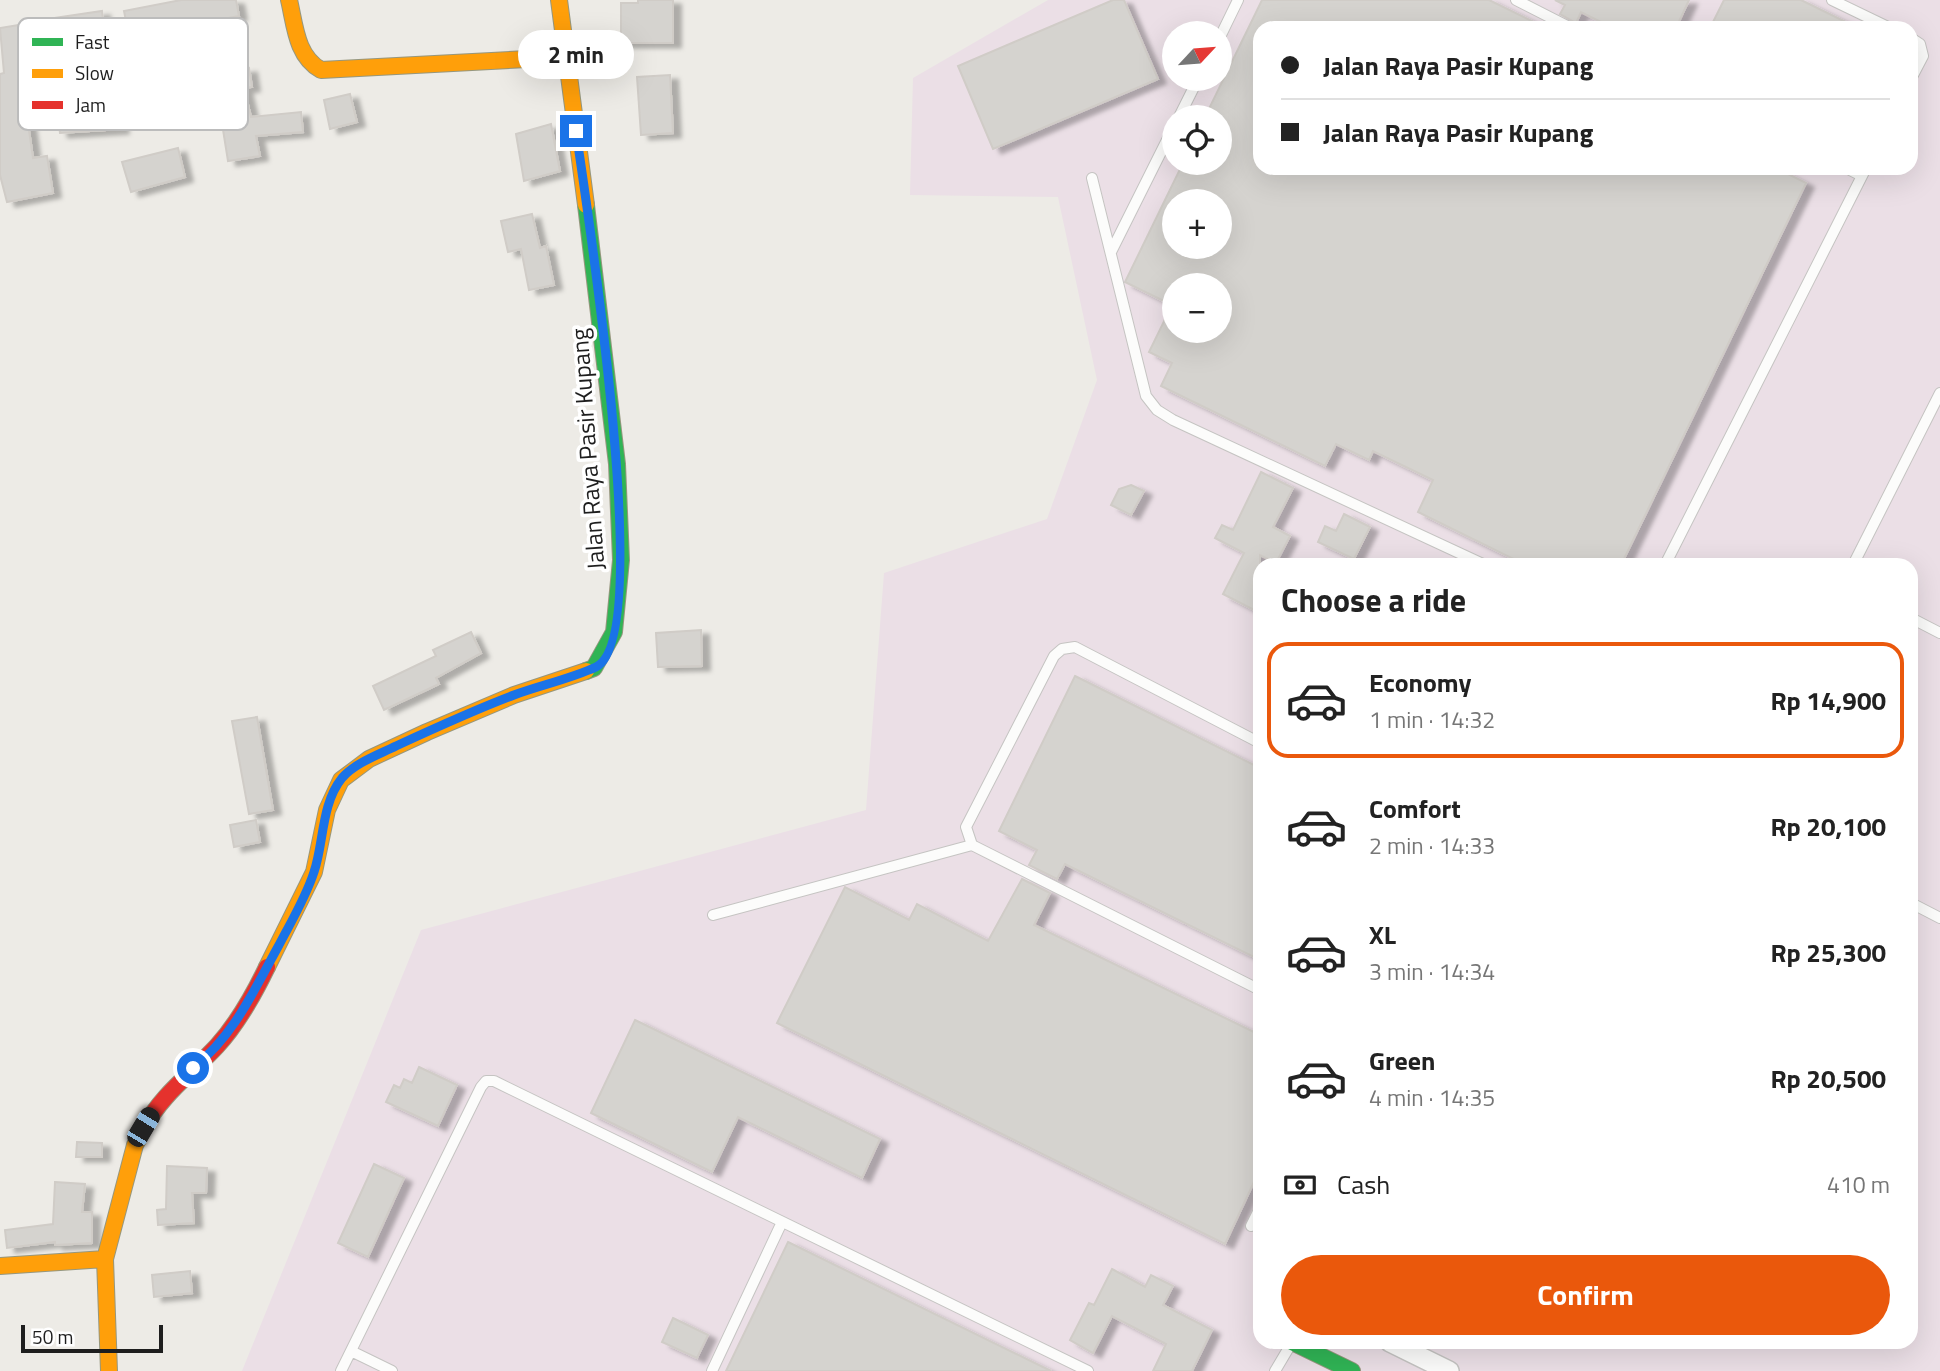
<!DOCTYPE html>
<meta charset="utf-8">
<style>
:root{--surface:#fff;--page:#f6f6f6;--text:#222;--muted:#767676;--line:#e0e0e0;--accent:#ea580c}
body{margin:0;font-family:"Titillium Web",sans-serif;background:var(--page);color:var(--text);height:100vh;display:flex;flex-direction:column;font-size:26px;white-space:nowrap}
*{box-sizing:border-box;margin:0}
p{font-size:23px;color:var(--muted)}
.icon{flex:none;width:38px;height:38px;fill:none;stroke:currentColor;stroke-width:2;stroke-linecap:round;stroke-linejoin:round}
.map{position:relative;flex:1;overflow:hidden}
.drawer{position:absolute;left:1253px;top:558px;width:665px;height:791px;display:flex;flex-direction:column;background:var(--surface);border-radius:21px;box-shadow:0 7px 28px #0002}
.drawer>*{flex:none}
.hud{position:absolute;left:1253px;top:21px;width:665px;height:154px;border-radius:21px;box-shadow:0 7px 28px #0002;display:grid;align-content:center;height:154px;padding:0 28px;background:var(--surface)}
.needle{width:46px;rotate:64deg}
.tools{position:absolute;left:1162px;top:21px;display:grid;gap:14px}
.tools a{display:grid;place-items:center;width:70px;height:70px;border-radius:50%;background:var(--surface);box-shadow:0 7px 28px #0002;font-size:35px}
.scale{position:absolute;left:21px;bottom:18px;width:142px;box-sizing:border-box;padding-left:7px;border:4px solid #1e1e1e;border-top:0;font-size:19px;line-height:24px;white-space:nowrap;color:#1e1e1e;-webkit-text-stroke:5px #fff;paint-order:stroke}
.end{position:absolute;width:32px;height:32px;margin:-16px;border:9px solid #1a73e8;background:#fff;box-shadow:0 0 0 4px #fff}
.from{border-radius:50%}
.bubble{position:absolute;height:49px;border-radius:24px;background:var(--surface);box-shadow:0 7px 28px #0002;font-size:23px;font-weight:700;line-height:49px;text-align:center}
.car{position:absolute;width:21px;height:42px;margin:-21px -10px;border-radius:9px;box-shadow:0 0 5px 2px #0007;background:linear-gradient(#222 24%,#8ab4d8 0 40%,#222 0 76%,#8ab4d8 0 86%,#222 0)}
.hud b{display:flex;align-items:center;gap:24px;height:66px;font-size:26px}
.hud b+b{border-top:2px solid var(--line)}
.hud i{width:18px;height:18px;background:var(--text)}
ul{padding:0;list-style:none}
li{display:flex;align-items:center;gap:21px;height:116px;margin:0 14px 10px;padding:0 14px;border:4px solid transparent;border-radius:21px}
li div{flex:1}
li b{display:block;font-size:26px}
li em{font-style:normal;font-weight:700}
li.selected{border-color:var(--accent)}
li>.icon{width:63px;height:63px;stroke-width:1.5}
h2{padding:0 28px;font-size:32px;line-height:84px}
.pay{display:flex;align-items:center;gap:18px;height:77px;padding:0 28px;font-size:26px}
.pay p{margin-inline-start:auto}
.cta{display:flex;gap:14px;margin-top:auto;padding:14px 28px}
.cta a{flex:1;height:80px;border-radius:42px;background:var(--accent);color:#fff;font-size:28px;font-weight:700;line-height:80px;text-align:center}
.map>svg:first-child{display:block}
.industrial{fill:#ebdfe6;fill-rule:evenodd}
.building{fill:#d5d3cf;stroke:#d0ccc7;stroke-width:2;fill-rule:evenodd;filter:url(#shadow)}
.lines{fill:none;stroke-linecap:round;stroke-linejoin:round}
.lane-casing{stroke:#c5c4c2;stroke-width:12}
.street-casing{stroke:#c5c4c2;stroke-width:22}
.fast-casing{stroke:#96977e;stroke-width:18}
.slow-casing{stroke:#96977e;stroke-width:18}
.jam-casing{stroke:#96977e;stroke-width:18}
.lane{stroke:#fcfcfb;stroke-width:10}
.street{stroke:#fcfcfb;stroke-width:19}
.fast{stroke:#30b455;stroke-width:16}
.slow{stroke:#ff9f0a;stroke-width:16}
.jam{stroke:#e5322d;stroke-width:16}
.route{stroke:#1a73e8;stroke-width:9}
.labels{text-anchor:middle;stroke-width:7;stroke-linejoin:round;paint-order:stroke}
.street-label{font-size:24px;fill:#1e1e1e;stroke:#fff}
.key{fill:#fff;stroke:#bcbcbc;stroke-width:2}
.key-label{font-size:19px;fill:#1e1e1e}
</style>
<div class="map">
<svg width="1940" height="1371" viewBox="0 0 1940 1371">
<defs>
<filter id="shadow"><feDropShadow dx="8" dy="4.5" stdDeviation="2" flood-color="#0004"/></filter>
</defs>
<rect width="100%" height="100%" fill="#edebe6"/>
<path class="industrial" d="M1048,0H1940V1371H242L421,930L866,810L884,573L1047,519L1097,380L1058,197L910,195L913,78ZM1260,28H1911V168H1260ZM1174,33H1220V79H1174ZM1174,117H1220V163H1174ZM1174,201H1220V247H1174ZM1174,285H1220V331H1174ZM1260,565H1911V1342H1260Z"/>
<path class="building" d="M181,0H236L239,16L163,30L170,64L136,71L124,11Z
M638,0H673V43H621V3H638Z
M1113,0H1124L1158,79L993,149L958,66Z
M1262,0H1489L1546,28H1260V168H1776L1806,183L1621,565H1526L1418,512L1433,480L1373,451L1369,460L1336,444L1325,466L1161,386L1172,363L1149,352L1172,305L1125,282L1183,163H1220V117H1205ZM1174,201H1220V247H1174ZM1174,285H1220V331H1174Z
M1555,0H1689L1676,28H1613L1581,12L1576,23L1560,14L1565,5Z
M1724,0H1801L1858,28H1710Z
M102,11L105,39L90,41L88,29L49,34L47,19Z
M31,23L35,66L20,68L33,158L47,156L53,193L7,202L0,175V74L4,73L0,28Z
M249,68L252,87L244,88L251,117L301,112L303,132L256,136L260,156L228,161L214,73Z
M670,75L673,133L641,135L637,77Z
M110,85L113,108L118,107L121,129L60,133L55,96L76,94L75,88Z
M350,94L357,122L330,129L324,100Z
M551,124L560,171L524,181L516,134Z
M178,148L185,177L131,192L122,162Z
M532,214L540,248L546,246L554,285L529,290L521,249L508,252L501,221Z
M1261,472L1293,488L1273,527L1290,536L1276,563L1260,555V613L1223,594L1244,553L1215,538L1222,525L1233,530Z
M1131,485L1144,491L1131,515L1111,505L1119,489Z
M1344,514L1370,527L1354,559L1318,542L1325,526L1336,531Z
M701,630L702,666L658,667L656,633Z
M471,632L481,653L436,678L439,684L384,710L373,686L436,656L433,650Z
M1075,676L1260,768V960L1065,864L1057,879L1029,865L1037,850L999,831Z
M257,717L273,810L249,814L232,721Z
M256,820L260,842L234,847L230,825Z
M1022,879L1050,893L1034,925L1260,1035V1169L1225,1244L777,1023L845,887L909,920L917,904L988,941Z
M635,1020L880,1139L862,1178L738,1117L712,1172L591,1113Z
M419,1067L457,1085L438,1126L386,1102L394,1085L400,1088L404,1079L412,1083Z
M77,1142L102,1143V1157H76Z
M374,1164L404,1178L368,1257L338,1243Z
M167,1166L207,1168L206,1193H192L194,1223L158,1225L157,1210L166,1209Z
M55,1182L85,1184L82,1212H92V1243L55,1245V1242L7,1248L5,1230L53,1224Z
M788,1242L1051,1371H726Z
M1112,1269L1145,1287L1151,1275L1173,1286L1163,1305L1212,1330L1192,1371H1153L1166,1344L1112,1316L1093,1353L1070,1340L1089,1303L1094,1305Z
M190,1271L192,1293L154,1297L152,1275Z
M673,1318L708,1335L697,1358L662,1342Z"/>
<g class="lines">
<g class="lane-casing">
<path id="lane" d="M1516,0L1571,28
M1832,0L1890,28
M1220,37L1238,0
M1911,38L1920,44L1923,56L1911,79
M1179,117L1198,79
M1846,168L1862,176
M1092,178L1146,396L1157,410L1173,420L1485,565
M1111,252L1174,126
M1665,565L1866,168
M1853,565L1940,393
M1911,618L1940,633
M972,845L966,827L1054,656L1062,649L1075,647L1260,743
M1911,903L1940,918
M713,915L972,845L1260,990
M1251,1226L1260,1208
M351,1351L392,1371
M341,1371L481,1087L486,1081H494L1088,1371
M712,1371L782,1222
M1275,1371L1291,1344"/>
</g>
<g class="street-casing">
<path id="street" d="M1390,1342L1449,1371"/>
</g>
<g class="fast-casing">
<path id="fast" d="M586,671L594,668L614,632L621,560L617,464L586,205
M1292,1342L1352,1371"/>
</g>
<g class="slow-casing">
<path id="slow" d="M289,0C295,25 296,56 321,70L565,57
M559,0L586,205
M267,967L314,872L327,810L341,780L369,759L427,732L514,695L586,671
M0,1266L105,1259
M109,1371L105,1259L135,1145L144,1128"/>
</g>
<g class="jam-casing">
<path id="jam" d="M144,1128C161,1095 192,1073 217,1046C238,1023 254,994 267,967"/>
</g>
<use href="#lane" class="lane"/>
<use href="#street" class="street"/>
<use href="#fast" class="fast"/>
<use href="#slow" class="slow"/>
<use href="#jam" class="jam"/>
</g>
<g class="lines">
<path class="route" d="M193,1068C234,1036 254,990 279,945C291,922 306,897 314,872C324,843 321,804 342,778C355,763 378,755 396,746C435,728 474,710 514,695C541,685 570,679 596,667C656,638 586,203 576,131"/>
</g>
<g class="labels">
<g class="street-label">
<text transform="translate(588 449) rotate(-94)" y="8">Jalan Raya Pasir Kupang</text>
</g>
</g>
<rect x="18" y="18" width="230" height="112" rx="10" class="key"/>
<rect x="32" y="38" width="31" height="8" fill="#30b455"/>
<rect x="32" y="69" width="31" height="9" fill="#ff9f0a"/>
<rect x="32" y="101" width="31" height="8" fill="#e5322d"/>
<g class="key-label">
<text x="75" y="49">Fast</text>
<text x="75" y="80">Slow</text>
<text x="75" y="112">Jam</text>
</g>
</svg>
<div class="tools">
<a><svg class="needle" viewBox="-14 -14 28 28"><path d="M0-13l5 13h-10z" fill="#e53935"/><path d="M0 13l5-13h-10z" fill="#767676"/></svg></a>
<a><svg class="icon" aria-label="locate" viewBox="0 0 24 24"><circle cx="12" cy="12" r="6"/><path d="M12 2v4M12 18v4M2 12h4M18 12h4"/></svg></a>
<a>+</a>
<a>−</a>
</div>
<div class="scale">50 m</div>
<i class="end from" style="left:193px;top:1068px"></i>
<i class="end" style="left:576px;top:131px"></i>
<div class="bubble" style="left:518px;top:30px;width:116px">2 min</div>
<i class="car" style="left:143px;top:1127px;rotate:31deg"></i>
<div class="hud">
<b><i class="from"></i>Jalan Raya Pasir Kupang</b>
<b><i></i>Jalan Raya Pasir Kupang</b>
</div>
<section class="drawer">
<h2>Choose a ride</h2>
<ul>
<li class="selected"><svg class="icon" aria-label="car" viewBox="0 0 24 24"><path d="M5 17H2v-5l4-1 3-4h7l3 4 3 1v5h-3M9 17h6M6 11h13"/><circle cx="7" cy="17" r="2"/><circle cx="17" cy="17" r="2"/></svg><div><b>Economy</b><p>1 min · 14:32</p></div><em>Rp 14,900</em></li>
<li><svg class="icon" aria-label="car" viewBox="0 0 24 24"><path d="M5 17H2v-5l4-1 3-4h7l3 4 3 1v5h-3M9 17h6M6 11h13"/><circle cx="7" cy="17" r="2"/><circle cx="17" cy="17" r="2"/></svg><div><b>Comfort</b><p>2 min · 14:33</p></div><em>Rp 20,100</em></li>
<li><svg class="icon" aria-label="car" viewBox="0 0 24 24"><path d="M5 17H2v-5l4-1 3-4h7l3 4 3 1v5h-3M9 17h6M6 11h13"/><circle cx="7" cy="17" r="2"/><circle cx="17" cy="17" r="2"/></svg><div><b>XL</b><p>3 min · 14:34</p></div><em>Rp 25,300</em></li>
<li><svg class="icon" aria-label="car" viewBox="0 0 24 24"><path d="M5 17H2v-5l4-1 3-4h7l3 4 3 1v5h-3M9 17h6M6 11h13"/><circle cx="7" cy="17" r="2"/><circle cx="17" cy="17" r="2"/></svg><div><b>Green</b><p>4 min · 14:35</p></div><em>Rp 20,500</em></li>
</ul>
<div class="pay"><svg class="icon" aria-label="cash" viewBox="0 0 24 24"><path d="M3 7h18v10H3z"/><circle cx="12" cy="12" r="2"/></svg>Cash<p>410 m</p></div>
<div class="cta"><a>Confirm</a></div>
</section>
</div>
